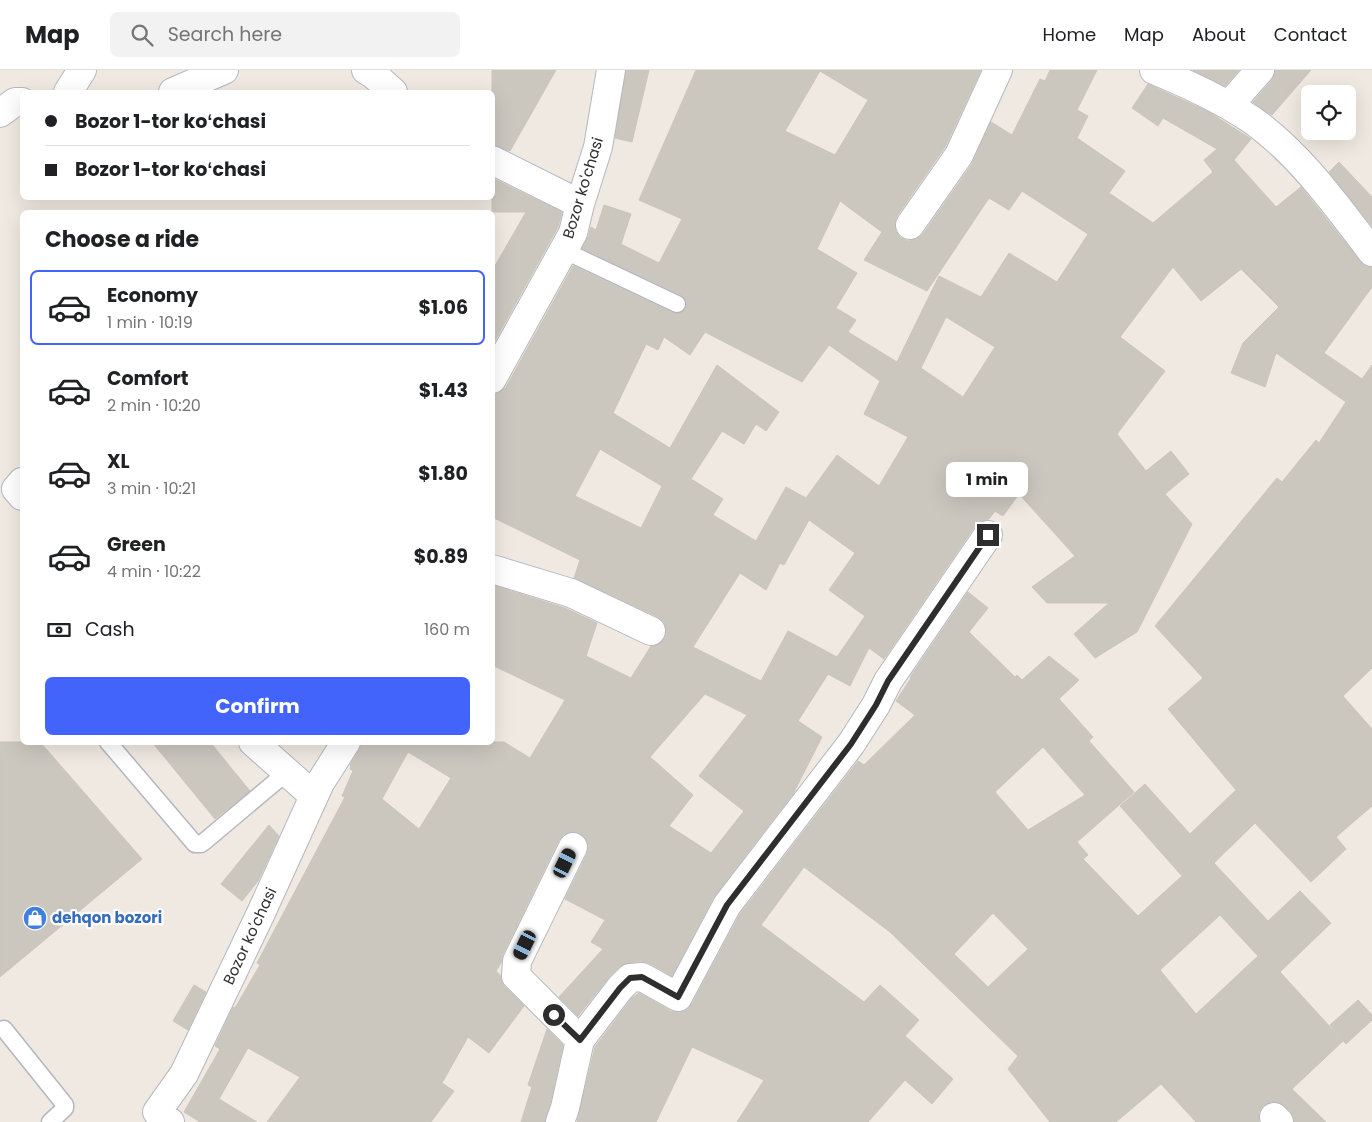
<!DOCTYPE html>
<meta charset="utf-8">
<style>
:root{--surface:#fff;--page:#f2f2f2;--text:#202124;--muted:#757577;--line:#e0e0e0;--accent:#4264fb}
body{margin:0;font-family:Poppins,sans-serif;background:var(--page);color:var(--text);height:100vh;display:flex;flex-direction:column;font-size:19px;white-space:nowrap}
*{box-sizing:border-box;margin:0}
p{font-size:16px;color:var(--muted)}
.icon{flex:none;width:28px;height:28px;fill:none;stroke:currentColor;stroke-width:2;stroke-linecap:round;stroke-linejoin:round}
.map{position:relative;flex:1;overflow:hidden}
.sheet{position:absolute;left:20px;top:140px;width:475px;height:535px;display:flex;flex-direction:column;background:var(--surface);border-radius:8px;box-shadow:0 5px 20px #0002}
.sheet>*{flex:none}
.guide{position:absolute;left:20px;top:20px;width:475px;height:110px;border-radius:8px;box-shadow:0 5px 20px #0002;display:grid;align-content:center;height:110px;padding:0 25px;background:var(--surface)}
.tools{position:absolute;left:1301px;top:15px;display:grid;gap:10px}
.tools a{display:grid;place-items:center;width:55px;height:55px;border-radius:8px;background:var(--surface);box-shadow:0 5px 20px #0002;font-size:25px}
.end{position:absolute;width:22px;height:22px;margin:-11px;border:6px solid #2e2e2e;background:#fff;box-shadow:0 0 0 2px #fff}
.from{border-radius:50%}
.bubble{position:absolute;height:35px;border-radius:8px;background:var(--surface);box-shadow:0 5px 20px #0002;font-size:16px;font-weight:700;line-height:35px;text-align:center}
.car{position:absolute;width:15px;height:30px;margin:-15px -8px;border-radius:6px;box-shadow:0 0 4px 1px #0007;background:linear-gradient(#222 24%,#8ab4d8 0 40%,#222 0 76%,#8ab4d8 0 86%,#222 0)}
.guide b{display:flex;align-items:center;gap:18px;height:48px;font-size:19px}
.guide b+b{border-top:1px solid var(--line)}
.guide i{width:12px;height:12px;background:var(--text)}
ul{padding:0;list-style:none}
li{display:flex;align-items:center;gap:15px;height:75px;margin:0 10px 8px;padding:0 15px;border:2px solid transparent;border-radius:8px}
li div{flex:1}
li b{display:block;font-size:19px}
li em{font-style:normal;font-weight:700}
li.selected{border-color:var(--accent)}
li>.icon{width:45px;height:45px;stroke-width:1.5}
h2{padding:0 25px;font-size:22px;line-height:60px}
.pay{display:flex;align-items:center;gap:12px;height:55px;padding:0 25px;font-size:19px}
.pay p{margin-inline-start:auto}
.action{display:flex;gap:10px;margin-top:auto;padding:10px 25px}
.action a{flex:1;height:58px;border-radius:8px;background:var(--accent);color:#fff;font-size:20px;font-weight:700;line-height:58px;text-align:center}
header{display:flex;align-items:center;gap:30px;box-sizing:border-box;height:70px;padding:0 25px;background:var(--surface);border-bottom:1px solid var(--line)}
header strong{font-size:24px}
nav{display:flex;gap:28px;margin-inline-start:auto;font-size:18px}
.search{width:350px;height:45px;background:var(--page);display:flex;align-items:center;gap:12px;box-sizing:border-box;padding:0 18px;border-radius:8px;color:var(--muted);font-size:19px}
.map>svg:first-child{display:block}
.building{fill:#cbc7bf;stroke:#cbc5ba;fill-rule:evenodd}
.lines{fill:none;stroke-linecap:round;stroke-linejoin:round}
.service-casing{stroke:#b4b7c1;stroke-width:19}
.minor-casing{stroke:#b4b7c1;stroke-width:30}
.service{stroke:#fff;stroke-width:16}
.minor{stroke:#fff;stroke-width:28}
.route{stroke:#2e2e2e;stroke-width:6}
.labels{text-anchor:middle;stroke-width:4.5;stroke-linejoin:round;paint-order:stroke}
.street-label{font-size:15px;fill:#2e2e2e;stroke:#fff}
.shop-label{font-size:15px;font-weight:bold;fill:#366cbe;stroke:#fff;text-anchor:start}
</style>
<header>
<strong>Map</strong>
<div class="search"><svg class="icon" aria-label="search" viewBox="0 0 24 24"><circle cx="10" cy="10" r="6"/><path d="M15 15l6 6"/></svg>Search here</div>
<nav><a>Home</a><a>Map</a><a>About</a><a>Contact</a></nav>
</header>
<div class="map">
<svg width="1372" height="1052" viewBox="0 0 1372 1052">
<rect width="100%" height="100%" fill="#efe9e1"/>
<path class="building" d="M492,0H556L510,81L492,75Z
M626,0H649L632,72L615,68Z
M696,0H981L945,77L897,146L894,154L896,162L901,168L909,171L917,169L923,164L972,94L991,52L1012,65L1040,9L1045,11L1050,0H1097L1077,40L1088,46L1077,68L1125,101L1109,123L1153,153L1213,102L1204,90L1217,79L1163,48L1158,56L1132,38L1148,14L1209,42L1251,69L1234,90L1276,137L1301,117L1360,191L1366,196L1372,197V217L1324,283L1362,309L1372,295V598L1343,626L1372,659V736L1336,767L1346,779L1311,812L1255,753L1214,793L1268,851L1300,821L1331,853L1280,902L1343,971L1292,1019L1326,1052H1294V1048L1290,1041L1278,1032H1270L1263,1036L1259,1043V1052H1196L1161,1014L1116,1052H1050L1008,999L1018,986L890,862L804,797L761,855L864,932L880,915L919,950L905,966L953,1009L932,1034L905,1010L868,1052H737L764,1010L692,977L656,1052H577L595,977L632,928L639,923L671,941L679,943L687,940L692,934L740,844L858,691L864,695L915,645L896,631L911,608L910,607L968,522L988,538L969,562L1015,607L1017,605L1022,610L1049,586L1079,610L1059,629L1093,667L1089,671L1134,722L1077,772L1088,785L1083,789L1138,846L1182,806L1120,736L1145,714L1190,764L1236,720L1168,639L1203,608L1155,556L1277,408L1282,412L1316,370L1319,373L1346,332L1276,283L1265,317L1231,303L1243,273L1279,237L1241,199L1201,231L1173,197L1120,267L1165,301L1117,364L1146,401L1171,381L1189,404L1165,424L1192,454L1137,562L1095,588L1074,564L1109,533H1047L1032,517L1075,486L1019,424L1003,446L995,441L989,449L982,451L975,456L884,589L869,578L850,616L828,604L798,651L822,667L793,724L713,828L672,906L649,893L641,891L628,893L619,897L609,907L578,946L559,927L603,879L591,872L605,850L565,829L587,784L589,776L586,769L580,763L571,762L564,764L559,770L503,884L501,893L496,901L500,905L502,912L505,917L524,936L489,983L468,967L442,1013L454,1021L431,1052H267L300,1007L248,978L219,1029L257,1052H200L184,1042L220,979L215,976L233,937L235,938L260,895L257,893L345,727L342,726L353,701L350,699L351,696L350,695L359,680L362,672H504L530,688L565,630L492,595V515L565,538L597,553L586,586L631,608L651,576L659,574L665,568L666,559L664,552L658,547L574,508L580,490L492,447V325L500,322L506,317L573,196L673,243L678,244L686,239L687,233L681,225L582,178L588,167L591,157L596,160L604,135L631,144L621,174L659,193L682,149L639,130ZM820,1L868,30L835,85L785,61ZM1022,121L1088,164L1057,212L1009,183L981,227L939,206L897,292L848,262L856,250L836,238L857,203L817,179L840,131L882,162L864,190L927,221L989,128L1009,140ZM946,247L995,277L963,327L921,298ZM705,262L802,312L829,275L880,311L864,344L908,367L879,416L837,385L806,428L786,417L756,471L713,445L723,429L691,409L722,361L744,374L756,354L766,361L779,342L717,295L670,378L613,343L646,274L658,280L664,267L690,285ZM600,379L662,416L641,458L575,426ZM809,450L855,483L829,520L865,546L837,587L788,561L761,611L693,577L740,503L766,520L780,493L784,495ZM705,624L747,645L699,706L744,741L711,783L669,756L693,725L650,687ZM1043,677L1085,725L1028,760L995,722ZM408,682L451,708L419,759L382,729ZM993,843L1028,879L988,917L954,884ZM1220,845L1258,886L1196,944L1160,900Z
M1193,0H1239L1225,16Z
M1275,0H1311L1272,45L1253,32L1272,10Z
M1339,92L1372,127V156L1329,102Z
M492,108L562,142L558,157L492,276V201L526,142H492Z
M0,672H40L142,789L0,907Z
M152,672H210L250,721L215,749Z
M269,755L279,766L258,811L242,831L221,814Z
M194,915L206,922L188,960L173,951Z
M1358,930L1372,945V950L1346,974L1330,955Z
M547,959L563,975L550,1034L545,1052H521L532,1017L528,1015Z"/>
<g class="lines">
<g class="service-casing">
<path id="service" d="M563,180L677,234
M108,672L195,774H201L205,771L286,703
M4,959L65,1035V1038L50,1052"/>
</g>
<g class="minor-casing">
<path id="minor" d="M366,0L373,4L393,22
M1154,0C1188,14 1221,29 1252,50C1300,84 1336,135 1372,182
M68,22L82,0
M173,22L224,0
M1229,35L1260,0
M0,43L15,32H22
M492,90L580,134
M910,155L959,85L998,0
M492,309L573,163L580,134L598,77L611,0
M22,412L16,419L22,426
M492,499L571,523L651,561
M253,672L314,726
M573,777L517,891L516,906L580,970
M1274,1047L1279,1052
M170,1052L157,1042L184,1004L261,843L320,713L346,672
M560,1052L565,1038L580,970L620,918L630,908L642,907L678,927L727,835L851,674L876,635L888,611L988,465"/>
</g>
<use href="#service" class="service"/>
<use href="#minor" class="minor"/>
</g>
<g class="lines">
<path class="route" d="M554,945L580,970L620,918L630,908L642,907L678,927L727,835L851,674L876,635L888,611L988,465"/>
</g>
<defs>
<g id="shop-disc" transform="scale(1.25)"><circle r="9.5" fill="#3f7fe0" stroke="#fff"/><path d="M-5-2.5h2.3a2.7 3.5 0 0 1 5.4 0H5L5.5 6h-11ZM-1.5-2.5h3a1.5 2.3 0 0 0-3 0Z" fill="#fff"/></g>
</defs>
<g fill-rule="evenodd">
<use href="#shop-disc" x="35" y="848"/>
</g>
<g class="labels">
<g class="street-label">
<text transform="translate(583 118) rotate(-73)" y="5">Bozor ko'chasi</text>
<text transform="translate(250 866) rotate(-65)" y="5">Bozor ko'chasi</text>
</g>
<g class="shop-label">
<text x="52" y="853">dehqon bozori</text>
</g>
</g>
</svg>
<div class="tools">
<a><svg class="icon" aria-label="locate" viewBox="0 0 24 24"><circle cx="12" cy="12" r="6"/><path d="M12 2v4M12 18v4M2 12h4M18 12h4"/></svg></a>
</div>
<i class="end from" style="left:554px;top:945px"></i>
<i class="end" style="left:988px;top:465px"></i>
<div class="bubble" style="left:946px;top:392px;width:82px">1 min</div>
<i class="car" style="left:565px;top:793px;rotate:26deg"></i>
<i class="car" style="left:525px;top:875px;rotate:206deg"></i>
<div class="guide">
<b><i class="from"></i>Bozor 1-tor koʻchasi</b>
<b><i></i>Bozor 1-tor koʻchasi</b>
</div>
<section class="sheet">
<h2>Choose a ride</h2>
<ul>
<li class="selected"><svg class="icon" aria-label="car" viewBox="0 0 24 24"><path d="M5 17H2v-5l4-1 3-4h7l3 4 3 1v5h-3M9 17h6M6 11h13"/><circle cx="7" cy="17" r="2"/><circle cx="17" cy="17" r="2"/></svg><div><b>Economy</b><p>1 min · 10:19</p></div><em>$1.06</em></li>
<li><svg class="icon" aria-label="car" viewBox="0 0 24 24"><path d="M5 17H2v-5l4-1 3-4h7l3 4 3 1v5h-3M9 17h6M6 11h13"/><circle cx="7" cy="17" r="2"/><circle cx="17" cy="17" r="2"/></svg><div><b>Comfort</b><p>2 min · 10:20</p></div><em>$1.43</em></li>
<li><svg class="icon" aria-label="car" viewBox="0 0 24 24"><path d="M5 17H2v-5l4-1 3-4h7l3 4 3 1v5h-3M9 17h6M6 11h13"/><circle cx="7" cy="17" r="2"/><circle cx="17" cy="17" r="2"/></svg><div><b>XL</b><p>3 min · 10:21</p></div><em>$1.80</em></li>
<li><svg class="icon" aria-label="car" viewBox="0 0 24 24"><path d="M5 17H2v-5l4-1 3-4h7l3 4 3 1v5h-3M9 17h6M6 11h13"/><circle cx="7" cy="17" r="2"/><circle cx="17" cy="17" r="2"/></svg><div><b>Green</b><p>4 min · 10:22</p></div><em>$0.89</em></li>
</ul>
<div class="pay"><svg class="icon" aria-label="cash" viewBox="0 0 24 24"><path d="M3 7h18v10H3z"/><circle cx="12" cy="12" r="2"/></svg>Cash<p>160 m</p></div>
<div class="action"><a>Confirm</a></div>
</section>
</div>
